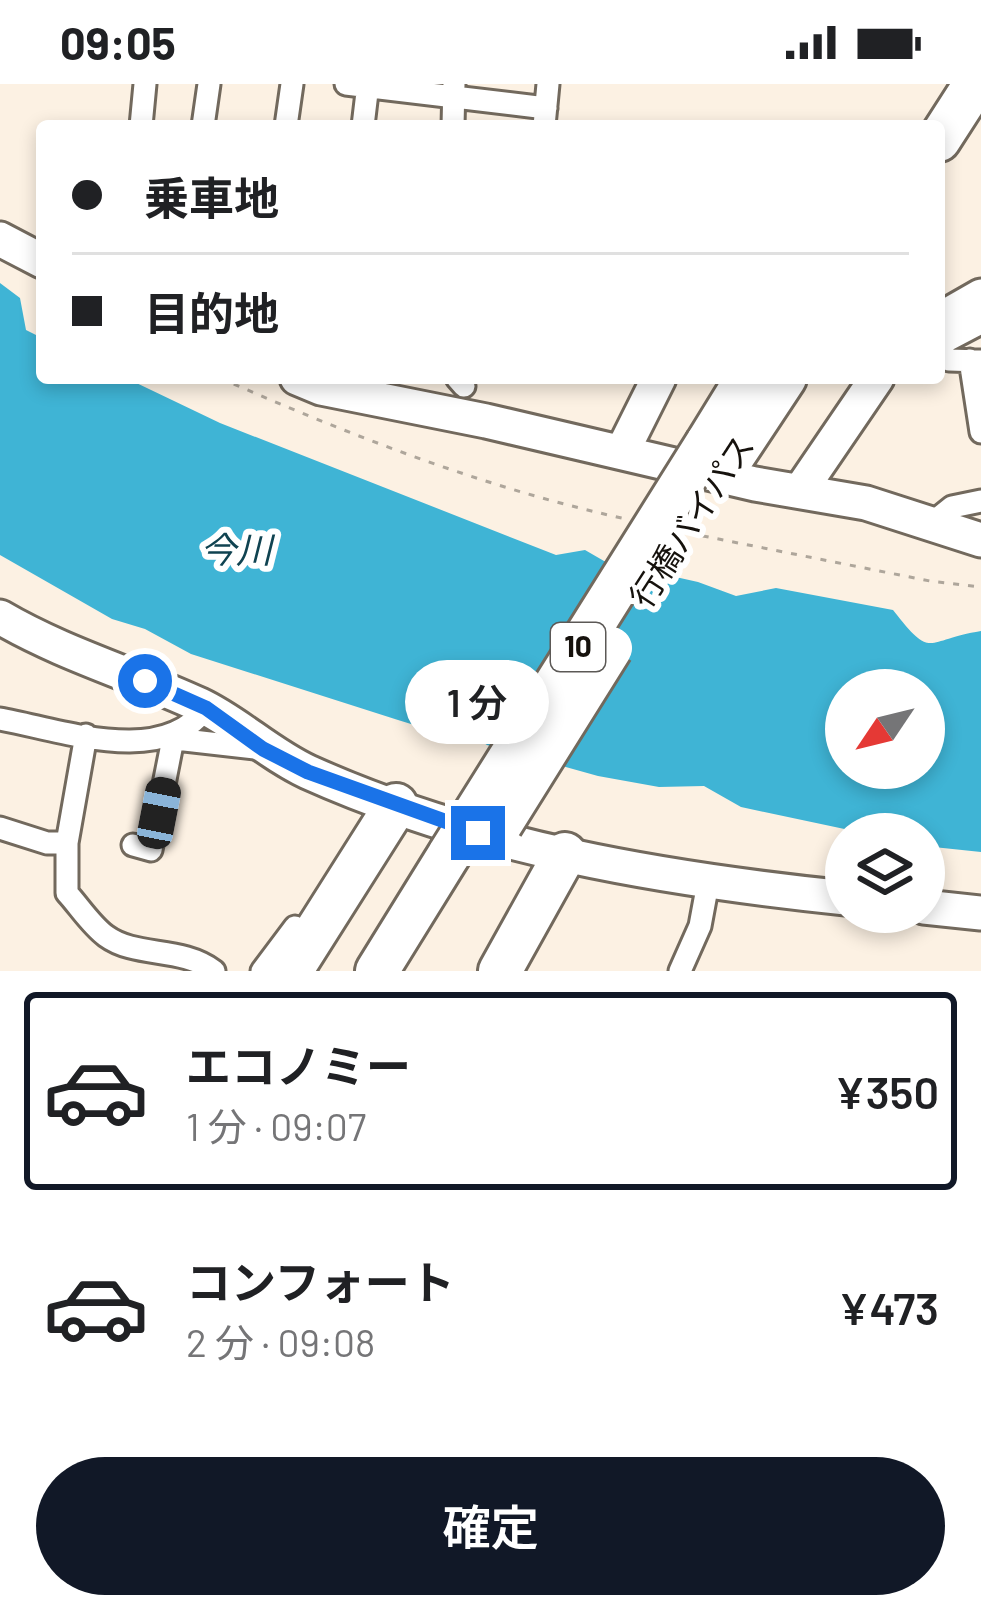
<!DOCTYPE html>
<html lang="ja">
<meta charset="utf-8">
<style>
:root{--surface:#fff;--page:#f6f6f6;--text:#202124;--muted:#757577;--line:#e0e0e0;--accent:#111827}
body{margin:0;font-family:Barlow,"Noto Sans JP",sans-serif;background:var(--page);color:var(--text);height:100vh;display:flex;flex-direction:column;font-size:45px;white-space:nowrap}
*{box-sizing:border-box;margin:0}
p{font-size:39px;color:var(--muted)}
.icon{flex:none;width:66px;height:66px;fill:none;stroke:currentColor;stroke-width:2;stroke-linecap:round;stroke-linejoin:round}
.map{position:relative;height:887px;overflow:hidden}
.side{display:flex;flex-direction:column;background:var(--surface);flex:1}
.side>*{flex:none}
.hud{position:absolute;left:36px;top:36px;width:909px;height:264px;border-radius:12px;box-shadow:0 6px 18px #0003;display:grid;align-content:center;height:264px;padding:0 36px;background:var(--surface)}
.needle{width:78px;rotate:235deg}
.fabs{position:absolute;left:825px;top:585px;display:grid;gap:24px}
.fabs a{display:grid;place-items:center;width:120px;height:120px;border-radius:50%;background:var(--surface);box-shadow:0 6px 18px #0003;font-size:60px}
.end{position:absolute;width:54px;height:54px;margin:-27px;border:15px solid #1a73e8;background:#fff;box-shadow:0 0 0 6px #fff}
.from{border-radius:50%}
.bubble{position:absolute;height:84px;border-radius:42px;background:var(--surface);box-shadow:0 6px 18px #0003;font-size:39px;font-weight:600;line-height:84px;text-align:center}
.car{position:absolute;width:36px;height:72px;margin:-36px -18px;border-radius:15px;box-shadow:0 0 9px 3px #0007;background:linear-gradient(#222 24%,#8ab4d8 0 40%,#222 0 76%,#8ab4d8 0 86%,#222 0)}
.hud b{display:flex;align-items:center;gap:42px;height:114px;font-size:45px}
.hud b+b{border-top:3px solid var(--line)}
.hud i{width:30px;height:30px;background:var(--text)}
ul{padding:21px 0 0;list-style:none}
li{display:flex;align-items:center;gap:36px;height:198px;margin:0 24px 18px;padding:0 12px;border:6px solid transparent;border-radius:12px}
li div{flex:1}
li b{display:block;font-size:45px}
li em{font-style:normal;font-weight:600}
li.on{border-color:var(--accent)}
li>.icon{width:108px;height:108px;stroke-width:1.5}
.cta{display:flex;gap:24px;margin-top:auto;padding:24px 36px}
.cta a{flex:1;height:138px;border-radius:72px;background:var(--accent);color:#fff;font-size:48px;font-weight:600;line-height:138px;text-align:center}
.status{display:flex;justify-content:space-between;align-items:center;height:84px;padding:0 60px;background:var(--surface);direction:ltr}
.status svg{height:33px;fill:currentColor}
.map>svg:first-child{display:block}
.water{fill:#3fb4d5;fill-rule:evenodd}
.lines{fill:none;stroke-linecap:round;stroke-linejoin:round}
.street-casing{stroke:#72695d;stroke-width:27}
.secondary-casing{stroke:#72695d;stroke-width:39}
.highway-casing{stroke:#72695d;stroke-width:48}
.path{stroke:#aea69b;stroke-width:3;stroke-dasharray:6 9;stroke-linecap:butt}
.street{stroke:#fff;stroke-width:21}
.secondary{stroke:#fff;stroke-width:33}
.highway{stroke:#fff;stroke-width:42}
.highway-bridge-casing{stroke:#72695d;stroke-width:48;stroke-linecap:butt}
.highway-bridge{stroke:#fff;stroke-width:42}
.route{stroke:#1a73e8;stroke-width:15}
.labels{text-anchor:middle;stroke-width:12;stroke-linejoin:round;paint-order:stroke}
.shield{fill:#fff;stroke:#5c5956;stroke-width:3}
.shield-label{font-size:30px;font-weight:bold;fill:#16120d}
.street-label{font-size:33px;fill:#16120d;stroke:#fff}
.water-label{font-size:36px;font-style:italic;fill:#104351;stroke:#fff}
</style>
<div class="status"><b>09:05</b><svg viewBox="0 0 49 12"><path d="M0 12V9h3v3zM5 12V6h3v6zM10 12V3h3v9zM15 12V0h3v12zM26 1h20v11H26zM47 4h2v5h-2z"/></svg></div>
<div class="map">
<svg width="981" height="887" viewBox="0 0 981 887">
<rect width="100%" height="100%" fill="#fcf1e3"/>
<path class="water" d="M0,199L20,214L26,246L42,254V294H126L220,339L556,471L585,466L604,477L698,498L736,512L776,504L893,526C933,577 924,556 981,547V768L924,762V750H868L741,723L704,702L659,703L598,692L487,661L460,643L435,640L424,644L398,636L191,570L145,545L112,535L0,471ZM846,606H924V684H846Z"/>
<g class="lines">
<g class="street-casing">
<path id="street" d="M346,0L546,24
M141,42L145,0
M203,42L209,0
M286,42L292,0
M363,42L368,0
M453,42L454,0
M544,42L548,0
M939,261L981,239
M939,265L949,276L980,277
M970,276L981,348
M457,294L464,302
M932,439L952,423L981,417
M0,635C62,646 162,684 206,624
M167,654L263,665
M0,744L47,759H67L86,651
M67,759V809C79,822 91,841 106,852C136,874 181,862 214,887
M133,761L151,766L173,655
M262,887L295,843
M680,887L700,842L708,799"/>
</g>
<g class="secondary-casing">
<path id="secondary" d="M0,155L42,177
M939,236L981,212
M297,294L321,304L486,337L755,400L866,419L981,456
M622,368L659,294
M800,407L877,294
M0,533C63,570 133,590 200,621C238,639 269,670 308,688C477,764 663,795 846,814
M924,823L981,829"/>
</g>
<g class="highway-casing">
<path id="highway" d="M939,56L975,0
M707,359L747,294
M734,371L785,294
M291,887L396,721
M377,887L450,769
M500,887L565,770"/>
</g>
<path class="path" d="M220,294C352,352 485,404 626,435
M688,449L930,497L981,503"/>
<use href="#street" class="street"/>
<use href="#secondary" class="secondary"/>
<use href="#highway" class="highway"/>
<g class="highway-bridge-casing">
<path id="highway-bridge" d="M501,740L611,564
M450,769L707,359"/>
</g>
<use href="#highway-bridge" class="highway-bridge"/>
</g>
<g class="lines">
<path class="route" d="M145,597L206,624L263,665L308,688L478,749"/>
</g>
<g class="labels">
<rect class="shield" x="551" y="539" width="54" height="48" rx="9"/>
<g class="shield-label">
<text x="578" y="573">10</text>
</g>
<g class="street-label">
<text transform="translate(692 437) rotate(-57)" y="12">行橋バイパス</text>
</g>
<g class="water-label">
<text x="236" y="479">今川</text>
</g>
</g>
</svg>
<div class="fabs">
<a><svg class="needle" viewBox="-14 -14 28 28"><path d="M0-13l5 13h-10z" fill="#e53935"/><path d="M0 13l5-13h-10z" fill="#757577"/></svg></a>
<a><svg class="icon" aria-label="layers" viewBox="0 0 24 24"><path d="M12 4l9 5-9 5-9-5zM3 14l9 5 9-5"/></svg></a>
</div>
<i class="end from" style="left:145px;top:597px"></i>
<i class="end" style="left:478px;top:749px"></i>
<div class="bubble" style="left:405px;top:576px;width:144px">1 分</div>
<i class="car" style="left:159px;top:729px;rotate:11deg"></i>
<div class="hud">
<b><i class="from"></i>乗車地</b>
<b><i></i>目的地</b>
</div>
</div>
<section class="side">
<ul>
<li class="on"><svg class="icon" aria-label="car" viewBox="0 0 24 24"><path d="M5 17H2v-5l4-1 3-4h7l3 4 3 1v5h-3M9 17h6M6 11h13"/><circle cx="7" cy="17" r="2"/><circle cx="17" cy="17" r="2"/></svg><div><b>エコノミー</b><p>1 分 · 09:07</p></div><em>¥350</em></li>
<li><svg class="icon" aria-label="car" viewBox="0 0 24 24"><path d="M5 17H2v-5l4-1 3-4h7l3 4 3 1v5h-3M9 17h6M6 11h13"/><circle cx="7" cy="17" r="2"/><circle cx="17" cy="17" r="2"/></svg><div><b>コンフォート</b><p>2 分 · 09:08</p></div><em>¥473</em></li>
</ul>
<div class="cta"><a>確定</a></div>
</section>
